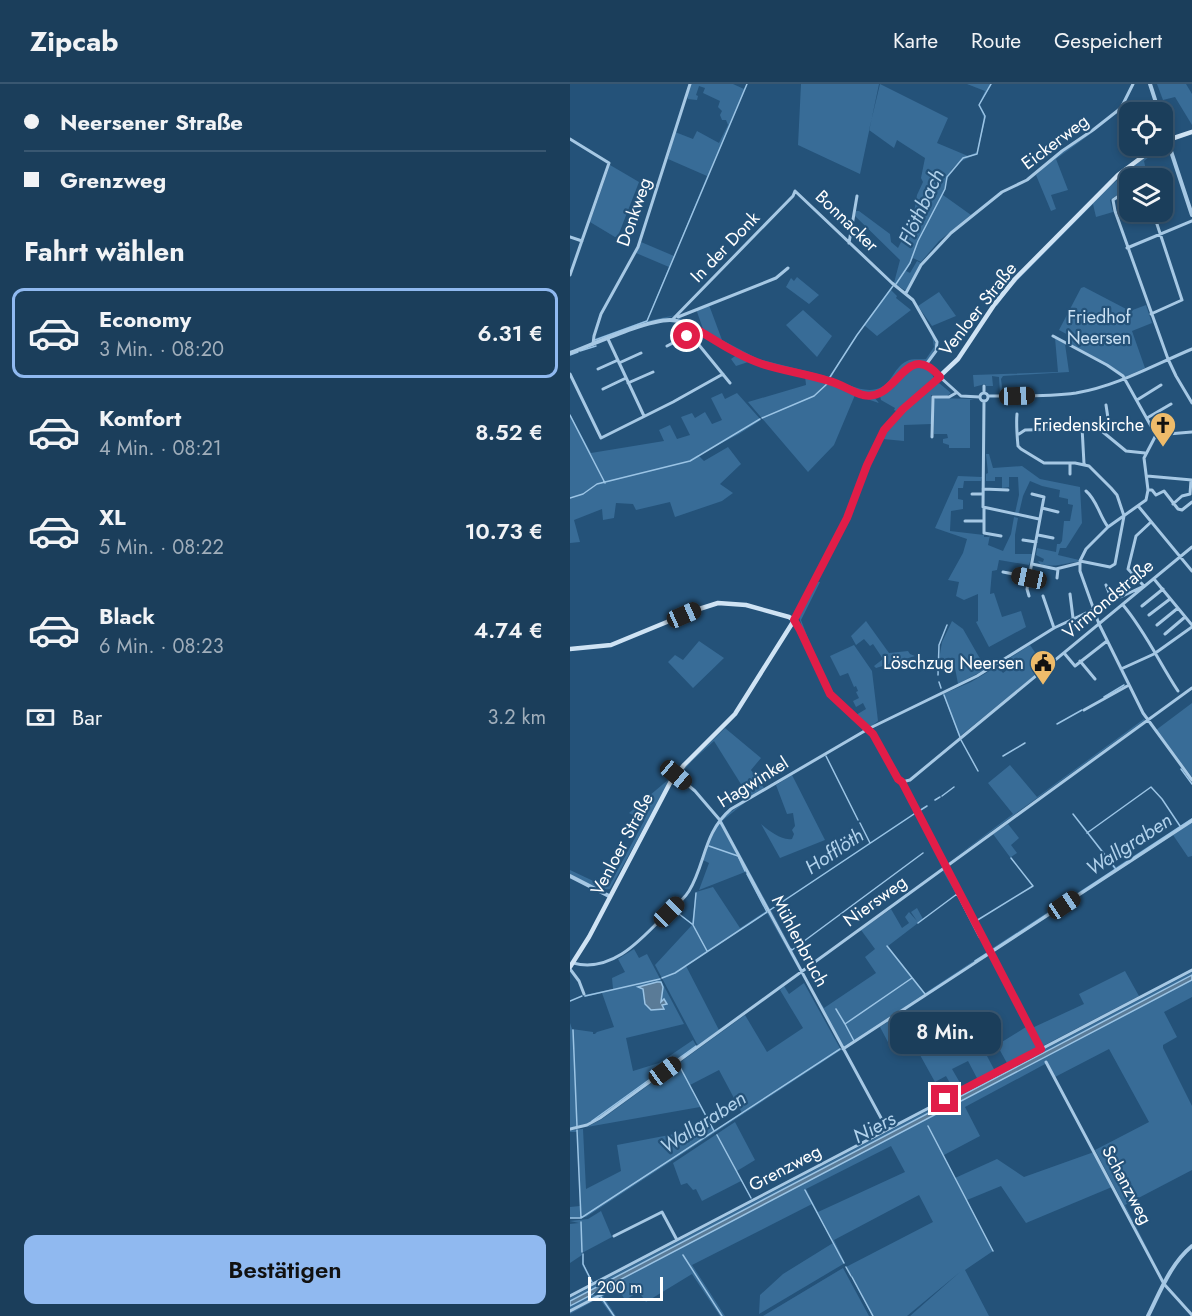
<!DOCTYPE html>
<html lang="de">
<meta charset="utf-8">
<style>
:root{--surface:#1b3e5b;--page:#244561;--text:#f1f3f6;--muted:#a0aebb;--line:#395771;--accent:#90b9f0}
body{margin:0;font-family:Jost,sans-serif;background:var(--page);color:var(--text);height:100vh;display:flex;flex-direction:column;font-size:22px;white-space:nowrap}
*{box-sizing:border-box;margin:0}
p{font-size:20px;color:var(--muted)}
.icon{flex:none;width:33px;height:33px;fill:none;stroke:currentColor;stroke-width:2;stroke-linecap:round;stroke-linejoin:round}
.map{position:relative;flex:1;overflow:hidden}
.panel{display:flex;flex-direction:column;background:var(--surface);width:570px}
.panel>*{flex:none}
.banner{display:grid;align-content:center;height:132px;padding:0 24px;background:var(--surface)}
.controls{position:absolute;left:549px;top:18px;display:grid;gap:12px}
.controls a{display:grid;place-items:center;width:54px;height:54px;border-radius:12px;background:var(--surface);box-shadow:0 3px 9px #0003,0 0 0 2px var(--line);font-size:30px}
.scale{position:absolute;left:18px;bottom:15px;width:75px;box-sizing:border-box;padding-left:6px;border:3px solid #fff;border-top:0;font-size:16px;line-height:21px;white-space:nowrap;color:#fff;-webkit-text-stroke:4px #245279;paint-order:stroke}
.end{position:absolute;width:27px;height:27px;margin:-14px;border:8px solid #e11d48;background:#fff;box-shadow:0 0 0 3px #fff}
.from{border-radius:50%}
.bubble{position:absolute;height:42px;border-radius:12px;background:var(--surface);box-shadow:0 3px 9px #0003,0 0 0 2px var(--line);font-size:20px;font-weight:600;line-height:42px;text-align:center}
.car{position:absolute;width:18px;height:36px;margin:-18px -9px;border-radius:8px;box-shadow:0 0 4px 2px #0007;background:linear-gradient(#222 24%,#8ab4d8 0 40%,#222 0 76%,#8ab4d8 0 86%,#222 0)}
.banner b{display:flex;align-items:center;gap:21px;height:57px;font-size:22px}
.banner b+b{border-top:2px solid var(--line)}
.banner i{width:15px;height:15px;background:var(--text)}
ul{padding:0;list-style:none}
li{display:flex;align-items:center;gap:18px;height:90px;margin:0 12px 9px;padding:0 12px;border:3px solid transparent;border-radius:12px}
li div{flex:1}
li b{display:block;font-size:22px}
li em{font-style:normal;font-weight:600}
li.active{border-color:var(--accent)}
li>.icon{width:54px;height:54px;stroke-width:1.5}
h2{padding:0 24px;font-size:27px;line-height:72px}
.pay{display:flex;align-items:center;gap:15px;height:66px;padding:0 24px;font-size:22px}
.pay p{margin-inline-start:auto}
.primary-button{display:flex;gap:12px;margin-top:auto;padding:12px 24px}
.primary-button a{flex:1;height:69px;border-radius:12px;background:var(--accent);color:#111;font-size:24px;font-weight:600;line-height:69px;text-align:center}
header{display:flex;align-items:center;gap:36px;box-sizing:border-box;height:84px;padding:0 30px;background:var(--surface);border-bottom:2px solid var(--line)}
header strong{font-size:28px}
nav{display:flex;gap:33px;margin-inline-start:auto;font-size:21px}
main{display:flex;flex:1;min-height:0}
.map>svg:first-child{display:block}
.green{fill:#386c97;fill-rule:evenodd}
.water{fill:#5a7b97;stroke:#9bc4e5;stroke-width:1.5}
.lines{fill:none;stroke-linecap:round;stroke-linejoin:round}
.stream{stroke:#9bc4e5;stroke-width:1.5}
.minor{stroke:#a6c8e4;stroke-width:3}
.tertiary{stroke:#a6c8e4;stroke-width:4}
.secondary{stroke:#cfe3f4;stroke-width:4.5}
.route{stroke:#e11d48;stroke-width:8}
.labels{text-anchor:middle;stroke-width:4.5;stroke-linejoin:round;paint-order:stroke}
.street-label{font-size:18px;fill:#fff;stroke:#245279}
.park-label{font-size:18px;fill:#c9e0f3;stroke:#245279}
.poi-label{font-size:18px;fill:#fff;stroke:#245279;text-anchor:end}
.water-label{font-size:20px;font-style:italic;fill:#b1d2ec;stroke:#245279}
</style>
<header>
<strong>Zipcab</strong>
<nav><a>Karte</a><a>Route</a><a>Gespeichert</a></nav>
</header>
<main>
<section class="panel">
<div class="banner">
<b><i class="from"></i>Neersener Straße</b>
<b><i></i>Grenzweg</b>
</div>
<h2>Fahrt wählen</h2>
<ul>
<li class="active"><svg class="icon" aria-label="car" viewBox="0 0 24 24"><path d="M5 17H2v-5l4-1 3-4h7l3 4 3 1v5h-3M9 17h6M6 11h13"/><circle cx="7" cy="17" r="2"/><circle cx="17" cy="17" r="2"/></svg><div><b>Economy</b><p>3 Min. · 08:20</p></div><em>6.31 €</em></li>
<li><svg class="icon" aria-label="car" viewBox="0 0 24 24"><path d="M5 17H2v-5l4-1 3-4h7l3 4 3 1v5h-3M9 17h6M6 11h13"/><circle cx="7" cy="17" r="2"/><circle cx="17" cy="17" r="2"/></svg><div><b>Komfort</b><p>4 Min. · 08:21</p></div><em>8.52 €</em></li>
<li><svg class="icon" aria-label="car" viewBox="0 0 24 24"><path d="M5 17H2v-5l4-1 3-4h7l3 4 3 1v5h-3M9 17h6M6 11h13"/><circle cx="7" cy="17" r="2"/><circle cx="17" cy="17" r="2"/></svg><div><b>XL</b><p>5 Min. · 08:22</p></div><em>10.73 €</em></li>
<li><svg class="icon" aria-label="car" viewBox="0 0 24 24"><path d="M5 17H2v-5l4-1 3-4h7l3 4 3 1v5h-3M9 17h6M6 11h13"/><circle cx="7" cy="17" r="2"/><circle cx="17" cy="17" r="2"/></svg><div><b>Black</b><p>6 Min. · 08:23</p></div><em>4.74 €</em></li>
</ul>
<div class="pay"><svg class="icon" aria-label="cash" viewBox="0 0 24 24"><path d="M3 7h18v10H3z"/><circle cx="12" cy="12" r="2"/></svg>Bar<p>3.2 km</p></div>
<div class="primary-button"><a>Bestätigen</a></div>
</section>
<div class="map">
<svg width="622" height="1232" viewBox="0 0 622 1232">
<rect width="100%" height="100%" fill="#245279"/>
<path class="green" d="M121,0H163L174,5L177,0L77,237L106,231L26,258L24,255L77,236L99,183L66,169L71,158L104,172L137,92L98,75L105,48L123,55L127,47L149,59L158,41L156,36H152L150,31L152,27L148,23L150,17L133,9L135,4L129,2L126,11L128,12L127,16L118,15L117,12Z
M231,0H309L290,90L228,61Z
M310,0L378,34L367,59L398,72L407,68L414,35L409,20L415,7L397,0H422L410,20L416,33L407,70C394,76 382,79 377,96C375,101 375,105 373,111L401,131L369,157L351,178L343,174L336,187L340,189L347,177L351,179L336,207L324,199L330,176L285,132L286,127H289L320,150L321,158L328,164L343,134L347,111L353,98L351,94L355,74L327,56L324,64L299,46Z
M587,0H616L622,10V41L605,13L593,16Z
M526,46L486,75L498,106L481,111L486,125L481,127L466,91L485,73Z
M576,72L579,73L574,77L577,91L571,94H560L559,102L540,116L543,128L526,133L523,120L439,205L427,222V220L448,194L533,108Z
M40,81L69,98L48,152L45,153L20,138Z
M227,193L249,211L239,220L216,203L221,194L224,197Z
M323,201L321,206L327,212L326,214L341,226L307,252L294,241L272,273L261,294C280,301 306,317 321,294C326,287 329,281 337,277C343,274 350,276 356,275L364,263L362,251C369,263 363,269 356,279H345L333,284L313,306L300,310L293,309L265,298L187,277L108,235V233L133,245L126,225L139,221L152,256L188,275L260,293C278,261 301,231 323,201Z
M514,203L560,227L576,221L582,239L562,247L575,284L555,293L497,259L500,252L489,246L511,204Z
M369,208L386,232L362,242L348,222Z
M233,226L262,252L247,273L216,241Z
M126,247L187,279L259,298L294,312L304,313L309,319L285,311L264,361L238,388L178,318L236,301L235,292L187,280L181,277L166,282L161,275L168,270Z
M485,254L495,260L499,288L433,292L431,295L433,310H430L429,293L422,292L423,302H416L415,300L404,303L403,291L488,288Z
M343,283C352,283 361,285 364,294L328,328L324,326L325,324L311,316L310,312L323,302L335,286Z
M369,299L381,309L377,312L361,311V340L334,341V357L313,355L300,382L299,381C311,351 326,334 350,313C356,308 362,302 369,299Z
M152,309L155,315L167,309L191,336L169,350L128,371L134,377L158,363L171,380L150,400L163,409L152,417L105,433L100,418L66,426L63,420L46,419L44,434L33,436L32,425L4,436L10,458L0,459V330L21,369L94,357L89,346L100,341L107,355L120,351L111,333L122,329L125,334L135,328L142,340L152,336L141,314Z
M366,314L404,315L400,316V364H379V361L373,359V355L378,354L377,350H364L363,316Z
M416,370H419L423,384L452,382L470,395L510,403L512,439L496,464H490L488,471L509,476L508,478C492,479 489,484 470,480L468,477L473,478L474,475L466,471L467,464L486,468L487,460H490L492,457L494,437H500L503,421L498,420V415L489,413L490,406L472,402L460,397L453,412L449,429H445L449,411L448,393H439V403L432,404V393H425V397H416V390L418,389Z
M388,392L412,393L411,397H394L393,404H388V415L393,416V425L381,427L380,447L414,451V453H419L420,451L418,461L433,467L441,450L444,433L448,434L445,451V470H462L459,481L429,476L427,486L422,487L420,510L424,509L432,533L451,527L456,543L419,563L406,538L408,537V510L394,516L386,512L389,498L378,496L393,469L397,455L365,444Z
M247,498H250L231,536L239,557L260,605L286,631L296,625L293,619L286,623L283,617L289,614L286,608L288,607L286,602L284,603L278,589L270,592L260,572L284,561L302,587L308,637L300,643H297L261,610L236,556L229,533Z
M296,537L319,569L338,567L340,570L345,572L306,584L304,582L313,575L303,560L300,562L294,555L286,561L281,552Z
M382,537L393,545L416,585L388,600L385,584L368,582L372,558Z
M129,557L154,574L123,604L98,578L105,571L113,576Z
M460,561L475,583L389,653L373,610L401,598L431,580L428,583L433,589L437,586L432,579Z
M622,619V693L586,646Z
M574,635L575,636L376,780L443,730L418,699L440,681L467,713Z
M155,644L191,674L181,686L194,704L179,713L144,657L122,677L109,692V689Z
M222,691L255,756L210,774L191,740C199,747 212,757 222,755L224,750L222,746L225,742L223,729L217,730L206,701Z
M99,695H101L40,805C27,807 12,796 0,790V786L36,803L39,802L74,737L59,729Z
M178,716L152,737L200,825L344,729V731L201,826L233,886L151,737L156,731Z
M503,729L546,783L622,734V735L422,867L420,866L377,784L379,783L421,865L544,785Z
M622,738V772L618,773L603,751Z
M150,739L230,888L197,829L116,882L149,946L128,962L85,881L122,841L103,826L122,839L126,808L143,803L170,844L196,827L175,788L129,806L139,779L133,776L143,747Z
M438,740L449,754L441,761L447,769L441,773L462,803L423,750Z
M375,785L419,869L274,964L244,909L254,924L306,889L295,873L305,865L291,846L321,825L332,844L339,839L335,833L339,828L347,837L341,828L347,824L353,835L386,810L373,787ZM386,810L417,868L355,909L318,862Z
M64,865L69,874L77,870L114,940L56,954L63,987L89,979L123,956L127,963L30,1033L19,1039L0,1044V939L2,945L23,948V950H25L27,948L44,943L32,909L15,913L14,911L43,905L42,894L55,888L48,875ZM69,901L93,903L91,918L96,921L91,920L82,926C77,918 76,907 69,901Z
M423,869L462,944L514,920L509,910L555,887L569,912L471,963L421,870Z
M420,871L468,962V965L438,981L427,961L456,943L419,872Z
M622,888V891L0,1217V1214Z
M622,896V913L594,928L607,953L593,961V964L622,1022V1086L555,1121L594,1197L525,1066L579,1038L539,965L485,993L477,979L395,1023L410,1052L374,1071L385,1094L427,1075L454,1093L524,1068L542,1103L456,1139L431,1102L397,1116L423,1167L395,1186L419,1232H340L390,1188L337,1232H302L276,1183L363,1138L349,1111L264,1156L275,1179L189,1230L190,1211L213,1190L263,1159L242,1120L122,1181L155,1232H150L122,1190L76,1218L69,1208L55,1216L48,1204L33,1212L46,1232H42L29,1214L0,1230V1222ZM321,1062L335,1088L248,1128L236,1105Z
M234,899L271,966L16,1133L0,1134V1123L10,1122L7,1048H0V1046L13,1045L16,1105L51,1087L47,1061L141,1043L130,1023L17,1043L32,1035L175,931L197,968L233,944L210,906L214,902L219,910ZM149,986L172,1029L145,1047L120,1001Z
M328,931L338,949L319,960L310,943Z
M402,944L425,987L408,996L398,977L382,985L393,1004L385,1008L376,992L365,998L350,971L372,966L370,961Z
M165,1038L185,1076L167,1087L182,1115L171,1097L132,1117L126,1105L123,1106L117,1099L111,1101L103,1079Z
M31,1127L42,1153L12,1169L14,1180L21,1198L12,1181V1171L0,1179V1140L9,1139L0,1137L18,1135Z
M273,1184L299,1232H193Z"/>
<path class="water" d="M622,891V896L0,1222V1217Z
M87,898H91L93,903L91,918L94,915L97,920L92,921L94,925L81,926L75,920L73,905L68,903Z"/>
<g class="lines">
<path class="stream" d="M326,200L340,179L348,157L375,105L377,93L393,74L407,70L415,32L409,21L421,0
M25,256L77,237L177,0
M10,267L26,262
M0,271L8,268
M260,293L287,251L323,202
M0,331L35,399
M192,334L244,312L258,299
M0,414L13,410L27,400L120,377L190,335
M368,591L369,561L377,541
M369,598L371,604
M374,611L390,653
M534,613L554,601
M487,640L512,626
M391,656L408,687
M256,672L288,736
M433,672L455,659
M611,685L622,700
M372,712L384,703
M365,716L370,713
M349,727L357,722
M503,730L545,784
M290,739L300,759
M517,749L581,703L592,715L610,742
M139,762L168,772L175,787
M126,809L123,841L137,867
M104,826L122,840
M200,826L344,730
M406,837L463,802L441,774
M348,839L387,810L409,853
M317,862L355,910
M221,865L222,866L353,769
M421,867L622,735
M405,877L416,870
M92,894L105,889L197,828L177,790
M15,912L90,895
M0,917L12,912
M266,925L275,940
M3,946L7,1042
M284,957L275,940L342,894
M110,983L144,1047
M22,1037L126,962
M358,1042L423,1167
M147,1051L181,1114
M235,1106L274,1179
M0,1134H11L7,1046
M11,1134L270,965
M11,1138L12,1168
M13,1170V1180L22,1198
M113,1171L152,1232
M276,1183L281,1192
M282,1193L303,1232
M31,1213L44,1232"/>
<path class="minor" d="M551,24L563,0
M0,55L39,79L0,191
M560,104L543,116L545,127L598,275L606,292L622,319
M0,153L12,157
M279,159L287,112
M557,164L622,137
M336,209L351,181L381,149L432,108L457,96L492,67L523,46L551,24L570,28
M581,230L612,216L583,128
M108,233L206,194L218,184
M102,236L223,112L225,107L322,199L343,216L367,258L366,267L355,282
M123,243L120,250L160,299
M483,252L537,281L553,292L586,351
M38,255L74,332
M23,260L24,252L31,230L68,163L120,0
M97,262L120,250
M49,279L71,269
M28,285L48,276
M0,290L31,354L103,318L153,290
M370,293L391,312L410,313
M58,299L83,288
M414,302V309
M33,305L56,294
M410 313a4 4 0 1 1 8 0a4 4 0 1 1-8 0Z
M418,312C447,312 477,313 506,309C547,302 584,281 622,265
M567,316L591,301
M414,317L413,423L469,435
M447,330C446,341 447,351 448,362L451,365L474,379H505L519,382L541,404L547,411L554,432L545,480L540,483L510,477
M577,334L601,320
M512,343L514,380
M534,347L539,341L536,321
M449,350L455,346L528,344L556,367L575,369
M586,351L574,374L578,406L576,416L538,443L516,465L510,477V487L529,540L573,629L622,696
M586,351L622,348
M362,353L363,313H379L386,309
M500,379V390
M577,392L622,396
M413,405L438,406
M578,406H582L586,411L594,407L608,425L612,426L622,418
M516,407C527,416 529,431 538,443
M402,410H413
M620,410L621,396
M603,420L612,412L620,410
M569,423L622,487
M472,424L488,428
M414,425V449L431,452
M395,437H414
M468,451L483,454
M453,456L466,458
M462,480L486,485L510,479
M433,488L459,493
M487,494L488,485
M584,495L622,541
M536,501L542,516
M574,502L558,485L566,452L581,438
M500,510L503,534
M459,512L457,505L474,413L462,410
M473,512L484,544
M553,521C575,547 589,578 608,607
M572,522L593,505
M579,531L600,515
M224,536L230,546L260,610L303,650L332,698L471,965
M587,541L608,524
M595,550L615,533
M494,569L505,582L537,557
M510,577L525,595
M551,585L584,570L622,543
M514,626L559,601
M106,691L125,707L149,735L317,1045
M332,698L340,696L622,463
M3,879C41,889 69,858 93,833C102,825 113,817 119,807C136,779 133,749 161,725L298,645L407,592L484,544L574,502
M0,885L9,897L14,910
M273,965L622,737
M476,978L594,1200L622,1231
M0,1045L17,1041L30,1034L622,604
M44,1152L92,1128L107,1156
M0,1212L622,886
M0,1227L46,1203"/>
<path class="tertiary" d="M580,0L589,28
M592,40L622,131
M0,269C24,260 76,236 100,236C121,236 160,266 181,276C206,287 235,289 260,297C272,301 283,308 294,311C328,317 335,253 370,293
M0,792L39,812
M578,1232C590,1208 601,1179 622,1162"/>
<path class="secondary" d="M592,58L622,48
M0,565L41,561L126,526L148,519L176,521L219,533L224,536
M0,883L19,853L100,699L114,681L165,630L228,530L277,434L307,359L320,339L388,275L424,221L445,195L548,91L587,62"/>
</g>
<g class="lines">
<path class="route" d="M117,252L120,250L123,243C145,256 168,272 192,280C214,287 237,290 259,297C271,300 282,308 293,311C328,319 335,253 370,293L333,325L314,346L297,381L277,434L224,536L230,546L260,610L303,650L328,695L332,698L471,965L375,1015"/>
</g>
<defs>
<g id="church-pin" transform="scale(1.35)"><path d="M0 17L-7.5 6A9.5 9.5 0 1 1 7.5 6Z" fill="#eebb6a" stroke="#245279"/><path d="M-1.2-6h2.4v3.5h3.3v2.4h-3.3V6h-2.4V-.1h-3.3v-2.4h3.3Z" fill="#111"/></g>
<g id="civic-pin" transform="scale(1.35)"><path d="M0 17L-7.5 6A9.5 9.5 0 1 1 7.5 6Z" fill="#eebb6a" stroke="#245279"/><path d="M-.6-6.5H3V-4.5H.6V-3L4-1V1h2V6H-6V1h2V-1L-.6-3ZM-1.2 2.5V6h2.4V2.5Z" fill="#111"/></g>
</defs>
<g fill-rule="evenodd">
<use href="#church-pin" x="593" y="341"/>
<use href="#civic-pin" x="473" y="579"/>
</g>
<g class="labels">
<g class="street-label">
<text transform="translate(485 58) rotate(-37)" y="6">Eickerweg</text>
<text transform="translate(64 128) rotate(-71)" y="6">Donkweg</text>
<text transform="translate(277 137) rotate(44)" y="6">Bonnacker</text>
<text transform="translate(155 163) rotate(-46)" y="6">In der Donk</text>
<text transform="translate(408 225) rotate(-52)" y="6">Venloer Straße</text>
<text transform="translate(538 515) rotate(-40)" y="6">Virmondstraße</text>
<text transform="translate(183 698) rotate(-32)" y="6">Hagwinkel</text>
<text transform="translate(52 760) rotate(-62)" y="6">Venloer Straße</text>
<text transform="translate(305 817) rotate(-36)" y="6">Niersweg</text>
<text transform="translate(230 857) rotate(62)" y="6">Mühlenbruch</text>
<text transform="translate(215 1084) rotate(-28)" y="6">Grenzweg</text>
<text transform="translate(557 1101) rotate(62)" y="6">Schanzweg</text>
</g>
<g class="park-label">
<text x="529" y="239">Friedhof<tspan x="529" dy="21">Neersen</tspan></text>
</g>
<g class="poi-label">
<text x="574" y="347">Friedenskirche</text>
<text x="454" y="585">Löschzug Neersen</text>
</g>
<g class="water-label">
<text transform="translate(351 123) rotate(-65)" y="7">Flöthbach</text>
<text transform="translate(559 760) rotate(-33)" y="7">Wallgraben</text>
<text transform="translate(264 767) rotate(-34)" y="7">Hofflöth</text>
<text transform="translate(133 1038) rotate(-33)" y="7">Wallgraben</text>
<text transform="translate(304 1043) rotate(-28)" y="7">Niers</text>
</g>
</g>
</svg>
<div class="controls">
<a><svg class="icon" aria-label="locate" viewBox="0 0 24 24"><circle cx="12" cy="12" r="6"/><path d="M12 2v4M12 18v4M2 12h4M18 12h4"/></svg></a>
<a><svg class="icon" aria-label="layers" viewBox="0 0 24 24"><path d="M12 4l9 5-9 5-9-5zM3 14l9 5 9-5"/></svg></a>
</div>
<div class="scale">200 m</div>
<i class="end from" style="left:117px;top:252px"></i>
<i class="end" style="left:375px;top:1015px"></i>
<div class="bubble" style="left:320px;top:928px;width:111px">8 Min.</div>
<i class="car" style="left:447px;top:312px;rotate:88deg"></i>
<i class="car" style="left:459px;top:494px;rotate:282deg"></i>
<i class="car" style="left:114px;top:531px;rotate:66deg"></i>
<i class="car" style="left:106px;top:691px;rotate:130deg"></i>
<i class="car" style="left:494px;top:821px;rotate:56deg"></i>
<i class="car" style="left:99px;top:828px;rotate:45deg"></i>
<i class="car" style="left:95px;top:987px;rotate:54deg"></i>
</div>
</main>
